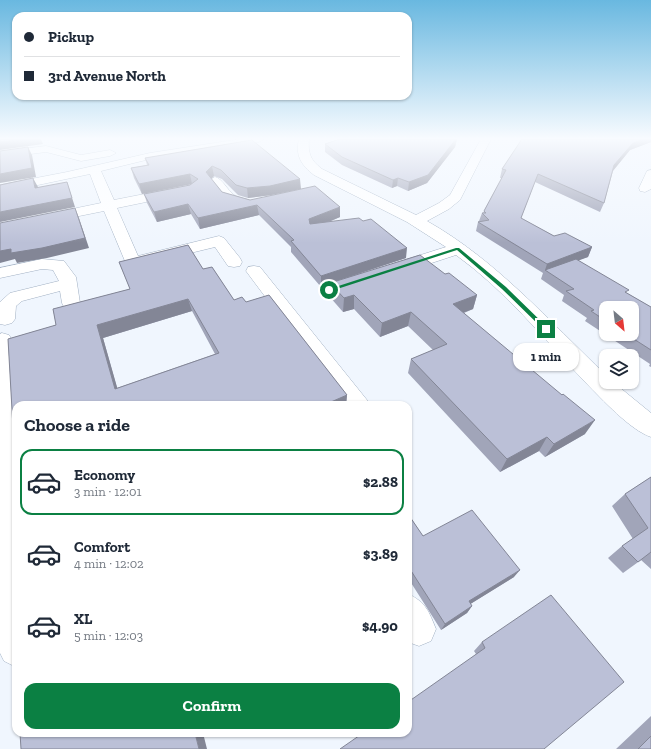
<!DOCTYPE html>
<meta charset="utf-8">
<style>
:root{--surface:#fff;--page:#f2f2f3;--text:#1f2937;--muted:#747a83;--line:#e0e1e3;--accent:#0b8043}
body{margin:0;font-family:"Zilla Slab",serif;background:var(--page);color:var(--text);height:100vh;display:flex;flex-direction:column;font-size:15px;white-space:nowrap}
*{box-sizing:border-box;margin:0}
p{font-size:13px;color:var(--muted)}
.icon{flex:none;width:22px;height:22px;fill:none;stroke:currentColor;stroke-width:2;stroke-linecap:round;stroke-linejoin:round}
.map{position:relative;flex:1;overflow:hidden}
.drawer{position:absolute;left:12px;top:401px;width:400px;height:336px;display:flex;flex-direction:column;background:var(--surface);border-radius:12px;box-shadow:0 1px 3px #0004}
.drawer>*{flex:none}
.guide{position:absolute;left:12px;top:12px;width:400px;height:88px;border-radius:12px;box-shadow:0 1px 3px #0004;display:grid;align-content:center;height:88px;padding:0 12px;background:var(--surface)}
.needle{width:26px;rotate:152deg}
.tools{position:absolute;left:599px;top:301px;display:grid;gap:8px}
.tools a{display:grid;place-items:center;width:40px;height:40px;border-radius:8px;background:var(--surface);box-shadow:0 1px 3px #0004;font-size:20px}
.end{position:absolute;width:18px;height:18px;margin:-9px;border:5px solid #0b8043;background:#fff;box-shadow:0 0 0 2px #fff}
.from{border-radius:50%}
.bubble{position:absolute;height:28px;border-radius:12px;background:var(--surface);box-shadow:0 1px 3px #0004;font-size:13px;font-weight:700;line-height:28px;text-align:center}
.guide b{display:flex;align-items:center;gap:14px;height:38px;font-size:15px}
.guide b+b{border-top:1px solid var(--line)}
.guide i{width:10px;height:10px;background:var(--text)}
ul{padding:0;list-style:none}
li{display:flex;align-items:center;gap:12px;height:66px;margin:0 8px 6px;padding:0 4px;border:2px solid transparent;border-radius:12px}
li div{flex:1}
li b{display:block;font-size:15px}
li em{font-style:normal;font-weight:700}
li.selected{border-color:var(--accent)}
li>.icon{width:36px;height:36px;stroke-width:1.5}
h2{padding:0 12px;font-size:18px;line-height:48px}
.button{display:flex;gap:8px;margin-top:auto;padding:8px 12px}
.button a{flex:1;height:46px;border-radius:12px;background:var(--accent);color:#fff;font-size:16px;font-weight:700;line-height:46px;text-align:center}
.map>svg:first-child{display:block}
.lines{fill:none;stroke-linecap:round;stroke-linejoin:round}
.minor-casing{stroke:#a1b0c3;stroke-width:1}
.minor{fill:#fff;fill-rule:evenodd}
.wall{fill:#a1a5b9;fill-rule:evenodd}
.shaded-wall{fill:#838696}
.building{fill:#bbc0d7;stroke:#838696;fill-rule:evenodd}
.route{fill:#0b8043}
</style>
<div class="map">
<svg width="651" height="749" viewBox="0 0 651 749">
<rect width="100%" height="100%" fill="#f0f6fe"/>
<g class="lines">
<g class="minor-casing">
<path id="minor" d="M241,139H264L259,142L150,159L101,171L114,200L175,188L180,189L182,192L180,195L117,208L138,256L219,236L224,238L240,258L242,262L240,266L234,267L228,266L215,247L133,267L127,266L104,211L0,232V224L101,203L90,174L0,193V185L67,172L150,153Z
M299,139H309C308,153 310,160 322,169L416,215L439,203L450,195L481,139H491L460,200L449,209L427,221C496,260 549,321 606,375V382H613L651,413V437C630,430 602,399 586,383C544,339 505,290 456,255L404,272L398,273L392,272L390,268L392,264L446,247L407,222L314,175C301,165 295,155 299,139Z
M46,146L81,155L110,150L116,153L110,156L81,161L46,152L0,158V152Z
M651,170V189L645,192L640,191L639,188L647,171Z
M215,177C223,179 227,190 234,195C240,199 250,198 254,204L252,207C232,212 218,196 209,181Z
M42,259L64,261L76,277L80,303L78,307L71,309L64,307L62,303L60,291L22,301L16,306L15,319L12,323L5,325L0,324V302L10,293L59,281L53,270L42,269L0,278V268Z
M254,266L260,267L371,405H346L246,271L248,267Z
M2,333L9,335L12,340L17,405L16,667L4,661L0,653V334Z
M408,594C426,602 429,612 436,629L431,641L419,646L408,642Z"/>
</g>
<use href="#minor" class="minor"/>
</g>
<path class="wall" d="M340,139H457L455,147L427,183L408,191L397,186L392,188L342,165L325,152V144Z
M651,139V142L630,150L613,171L604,203L600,212L535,182L521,218L554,236L592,247L588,257L578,260L627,293L651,307V367L649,366L650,364L585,321L587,318L562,301L564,295L541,279L543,273L476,231L478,222L479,221L482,213H483L484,211L502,178H500L502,169ZM606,308L632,334H606Z
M252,140L301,189L271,195L248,198L238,195L222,179L214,176L211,179L222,192L250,200L340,217L331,221L406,258L361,273L445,274L477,295L473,309L464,313L585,434L545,457L539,451L500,472L408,373L411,359L433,350L408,326L380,337L354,309L343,312L329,296L330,284L321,287L291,252V247L259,215L200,229L191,214L157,222L147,203L144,194L190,185L192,184L142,194L134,178L131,168L147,165L145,158Z
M188,245L203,269L212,267L234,300L242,297L246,302L269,295L347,395L346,405H16V464L15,463L8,339L56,325L53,309L130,289L119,262ZM192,311L215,354L117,388L103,338Z
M651,477V569L641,560L623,573L608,558L622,546L633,539L612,506L625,494Z
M408,514L423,536L514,577L470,604L472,606L467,613L441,630L408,578Z
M482,642L624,682L476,654L474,651Z
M651,716V749H616Z"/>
<path class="shaded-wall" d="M23,139H41L43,144L0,150V142Z
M452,139H457L455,147L427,183L408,191L409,182Z
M644,139H651V142L630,150L611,173L614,165L633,143Z
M28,147L32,155L36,177L0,183V174Z
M212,166L214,176L208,182L206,172Z
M190,174L192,184L142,194L139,184Z
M33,178L38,187L39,197L35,188Z
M398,178L397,186L392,188L393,180Z
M300,179L301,189L271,195L248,198L247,188Z
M67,182L75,207L0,222V212Z
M188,204L191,214L157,222L154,212Z
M257,205L259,215L200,229L198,218Z
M340,207V217L309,230V219Z
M75,208L79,218L89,248L47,258L17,263L15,259L0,263V251Z
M592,247L588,257L548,272L545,270L547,264Z
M407,248L406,258L330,283V284L321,287V276Z
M354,295V309L343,312L344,298Z
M477,295L473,309L449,318L453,304Z
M188,299L192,311L103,338L121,401L115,389L97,325Z
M411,312L408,326L380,337L382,323Z
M347,395L346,405H324Z
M595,420L585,434L545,457L554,444Z
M547,437L539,451L500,472L507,459Z
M520,570L514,577L464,608L469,601Z
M472,606L467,613L441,630L445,624Z
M195,733H203L207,749H199Z"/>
<path class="building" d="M0,139H23L0,142Z
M340,139H456L428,175L409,182L398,178L393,180L342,157L325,144Z
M522,139H644L633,143L614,165L604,203L538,174L521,218L554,236L565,233L592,247L547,264L478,222L489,220L482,213H486L484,211L506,170L502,169Z
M252,140L300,179L270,186L247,188L236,185L221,170L212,166L206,172L222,192L250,200L315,186L340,207L309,219L310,224L359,218L363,221L371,219L407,248L321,276L291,241L294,240L257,205L198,218L188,204L154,212L144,194L190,185L198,179L190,174L139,184L131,168L149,165L145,158Z
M28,147L32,168L0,174V151Z
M33,178L35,188L67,182L72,198L0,212V185Z
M75,208L85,238L42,248L11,253V249L0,251V223Z
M188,245L203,269L212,267L234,300L242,297L246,302L269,295L347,395L324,405H16V463H15L8,339L56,325L53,309L130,289L119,262ZM188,299L219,353L115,389L97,325Z
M420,255L445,274L449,273L477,295L453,304L562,395L563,394L595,420L554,444L547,437L507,459L411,359L447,344L411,312L382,323L354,295L344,298L330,283Z
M576,259L629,290L625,292L651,307V350L626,334H632V308H606V321L591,311L594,310L566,291L574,289L545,270Z
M651,477V552L638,562L622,546L648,528L625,494Z
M472,510L520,570L469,601L472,606L445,624L408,566V514L423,536Z
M551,595L624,682L544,749H340L363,733H408V702L485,648L482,642Z
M20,733H195L199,749H21Z
M651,736V749H638Z"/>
<linearGradient id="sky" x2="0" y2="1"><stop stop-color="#69b8e0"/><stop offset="0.57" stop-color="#f8fbff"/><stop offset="1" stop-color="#f8fbff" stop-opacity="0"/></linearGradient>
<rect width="651" height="243" fill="url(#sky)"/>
<path class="route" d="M456,248H459L506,287L548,328V330H544L502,289L457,250L331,291L326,290Z"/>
</svg>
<div class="tools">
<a><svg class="needle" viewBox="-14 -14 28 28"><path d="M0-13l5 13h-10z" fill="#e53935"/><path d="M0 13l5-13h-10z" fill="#747a83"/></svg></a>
<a><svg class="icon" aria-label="layers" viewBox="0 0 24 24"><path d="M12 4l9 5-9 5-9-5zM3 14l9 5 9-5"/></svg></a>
</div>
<i class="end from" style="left:329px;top:290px"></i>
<i class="end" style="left:546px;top:329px"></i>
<div class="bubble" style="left:513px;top:343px;width:66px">1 min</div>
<div class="guide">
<b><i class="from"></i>Pickup</b>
<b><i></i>3rd Avenue North</b>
</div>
<section class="drawer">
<h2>Choose a ride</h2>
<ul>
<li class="selected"><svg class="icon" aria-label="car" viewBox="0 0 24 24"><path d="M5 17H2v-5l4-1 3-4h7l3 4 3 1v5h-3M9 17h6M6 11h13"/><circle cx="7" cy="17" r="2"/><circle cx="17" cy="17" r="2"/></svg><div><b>Economy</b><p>3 min · 12:01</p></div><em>$2.88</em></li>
<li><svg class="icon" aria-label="car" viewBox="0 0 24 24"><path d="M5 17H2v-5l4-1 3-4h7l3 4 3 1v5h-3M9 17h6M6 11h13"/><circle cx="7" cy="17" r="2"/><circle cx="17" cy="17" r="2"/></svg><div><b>Comfort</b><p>4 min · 12:02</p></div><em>$3.89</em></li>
<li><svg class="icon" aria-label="car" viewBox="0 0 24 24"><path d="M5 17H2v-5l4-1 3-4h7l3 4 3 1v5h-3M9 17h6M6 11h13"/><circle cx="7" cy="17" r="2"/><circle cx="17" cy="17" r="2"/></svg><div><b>XL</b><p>5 min · 12:03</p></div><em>$4.90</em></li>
</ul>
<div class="button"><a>Confirm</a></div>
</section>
</div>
